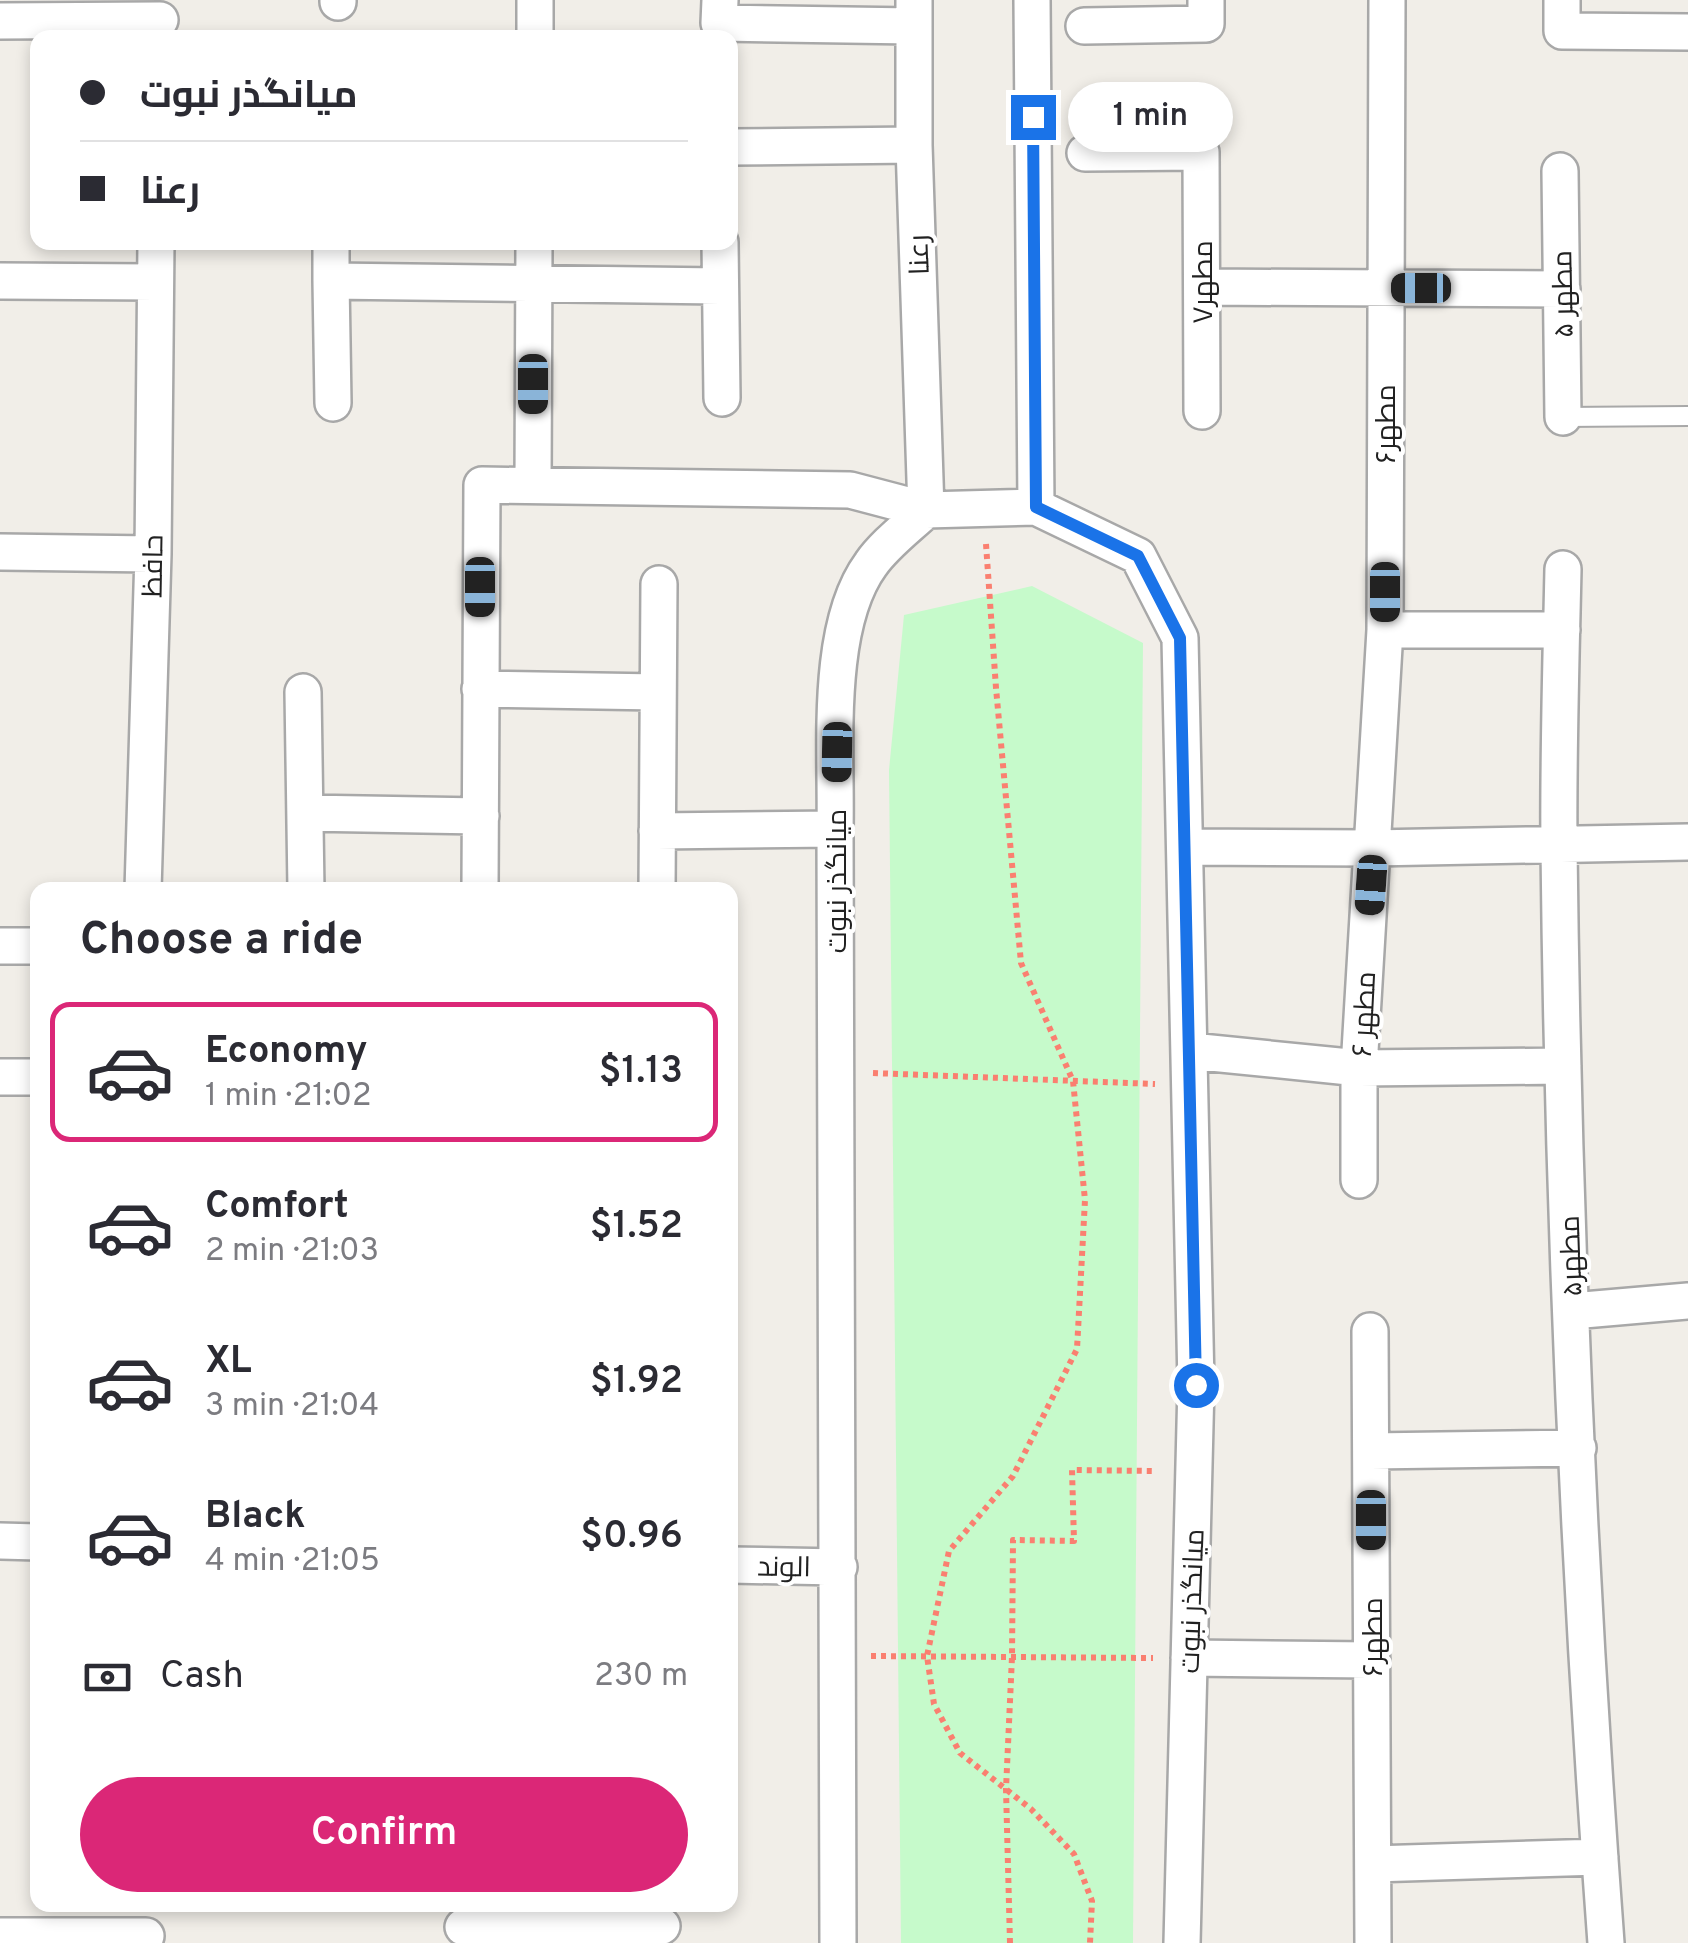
<!DOCTYPE html>
<meta charset="utf-8">
<style>
:root{--surface:#fff;--page:#f2f2f3;--text:#2b2b33;--muted:#7c7c81;--line:#e1e1e2;--accent:#db2777}
body{margin:0;font-family:Overpass,Cairo,sans-serif;background:var(--page);color:var(--text);height:100vh;display:flex;flex-direction:column;font-size:38px;white-space:nowrap}
*{box-sizing:border-box;margin:0}
p{font-size:32px;color:var(--muted)}
.icon{flex:none;width:55px;height:55px;fill:none;stroke:currentColor;stroke-width:2;stroke-linecap:round;stroke-linejoin:round}
.map{position:relative;flex:1;overflow:hidden}
.side{position:absolute;left:30px;top:882px;width:708px;height:1030px;display:flex;flex-direction:column;background:var(--surface);border-radius:20px;box-shadow:0 5px 15px #0003}
.side>*{flex:none}
.top-card{position:absolute;left:30px;top:30px;width:708px;height:220px;border-radius:20px;box-shadow:0 5px 15px #0003;display:grid;align-content:center;height:220px;padding:0 50px;background:var(--surface)}
.end{position:absolute;width:45px;height:45px;margin:-22px;border:12px solid #1a73e8;background:#fff;box-shadow:0 0 0 5px #fff}
.from{border-radius:50%}
.bubble{position:absolute;height:70px;border-radius:35px;background:var(--surface);box-shadow:0 5px 15px #0003;font-size:32px;font-weight:600;line-height:70px;text-align:center}
.car{position:absolute;width:30px;height:60px;margin:-30px -15px;border-radius:12px;box-shadow:0 0 8px 2px #0007;background:linear-gradient(#222 24%,#8ab4d8 0 40%,#222 0 76%,#8ab4d8 0 86%,#222 0)}
.top-card b{display:flex;align-items:center;gap:35px;height:95px;font-size:38px}
.top-card b+b{border-top:2px solid var(--line)}
.top-card i{width:25px;height:25px;background:var(--text)}
ul{padding:0;list-style:none}
li{display:flex;align-items:center;gap:30px;height:140px;margin:0 20px 15px;padding:0 30px;border:5px solid transparent;border-radius:20px}
li div{flex:1}
li b{display:block;font-size:38px}
li em{font-style:normal;font-weight:600}
li.current{border-color:var(--accent)}
li>.icon{width:90px;height:90px;stroke-width:1.5}
h2{padding:0 50px;font-size:45px;line-height:120px}
.pay{display:flex;align-items:center;gap:25px;height:110px;padding:0 50px;font-size:38px}
.pay p{margin-inline-start:auto}
.cta{display:flex;gap:20px;margin-top:auto;padding:20px 50px}
.cta a{flex:1;height:115px;border-radius:60px;background:var(--accent);color:#fff;font-size:40px;font-weight:600;line-height:115px;text-align:center}
.map>svg:first-child{display:block}
.park{fill:#c6facb}
.lines{fill:none;stroke-linecap:round;stroke-linejoin:round}
.service-casing{stroke:#a8a8a8;stroke-width:22}
.minor-casing{stroke:#a8a8a8;stroke-width:40}
.path{stroke:#fa7f70;stroke-width:6;stroke-dasharray:5 5;stroke-linecap:butt}
.service{stroke:#fff;stroke-width:18}
.minor{stroke:#fff;stroke-width:35}
.route{stroke:#1a73e8;stroke-width:12}
.labels{text-anchor:middle;stroke-width:8;stroke-linejoin:round;paint-order:stroke}
.street-label{font-size:28px;fill:#212121;stroke:#fff}
</style>
<div class="map">
<svg width="1688" height="1943" viewBox="0 0 1688 1943">
<rect width="100%" height="100%" fill="#f1eee8"/>
<path class="park" d="M1032,586L1143,643L1133,1943H901L889,770L904,615Z"/>
<g class="lines">
<g class="service-casing">
<path id="service" d="M1563,417L1688,416"/>
</g>
<g class="minor-casing">
<path id="minor" d="M338,0V2
M720,0L719,23L914,26
M914,0V145L926,510
M1032,0L1036,507
M1562,0V31L1688,32
M0,21L160,20
M1084,26L1206,24V0
M535,38V0
M730,147L914,145
M1085,153L1201,152L1202,411
M1560,171L1563,417
M331,242V281
M720,242L722,398
M0,281L155,282
M1203,287L1562,289
M333,403L331,281L720,286
M533,485L534,242
M0,552L153,554
M1563,569C1561,662 1558,755 1559,848C1563,1213 1579,1579 1606,1943
M1385,630H1562
M480,689L658,692
M303,692L306,890
M305,813L481,816
M657,831L835,829
M1185,847L1373,848L1688,842
M143,890L153,554L156,242
M480,890L482,485L850,490L926,510L1036,507L1138,556L1180,638L1196,1385L1182,1943
M657,890L659,584
M0,946H38
M1191,1051L1359,1068L1563,1066
M0,1077H38
M1359,1180V1068L1385,630L1387,0
M1572,1311L1688,1301
M1370,1331L1373,1943
M1371,1451L1578,1448
M0,1541L38,1542
M730,1565L839,1567
M1189,1658L1372,1660
M1373,1864L1600,1857
M463,1927L662,1926
M0,1936H146
M838,1943L835,829C837,753 824,628 871,564C885,544 908,527 926,510"/>
</g>
<path class="path" d="M986,544L996,688L1021,963L1073,1081L1085,1200L1077,1349L1013,1476L949,1551L927,1656L934,1704L960,1753L1031,1809L1074,1854L1092,1901L1090,1943
M873,1073L1155,1084
M871,1656L1153,1658
M1010,1943L1006,1789L1012,1657L1013,1540L1074,1541L1072,1470L1156,1471"/>
<use href="#service" class="service"/>
<use href="#minor" class="minor"/>
</g>
<g class="lines">
<path class="route" d="M1033,117L1036,507L1138,556L1180,638L1196,1385"/>
</g>
<g class="labels">
<g class="street-label">
<text transform="translate(918 255) rotate(-92)" y="10">رعنا</text>
<text transform="translate(1202 282) rotate(-90)" y="10">مطهر۷</text>
<text transform="translate(1562 294) rotate(-91)" y="10">مطهر ۵</text>
<text transform="translate(1385 424) rotate(-90)" y="10">مطهر۶</text>
<text transform="translate(152 566) rotate(-89)" y="10">حافظ</text>
<text transform="translate(836 881) rotate(-90)" y="10">میانگذر نبوت</text>
<text transform="translate(1363 1014) rotate(-87)" y="10">مطهر ۶</text>
<text transform="translate(1570 1256) rotate(-92)" y="10">مطهر۵</text>
<text transform="translate(784 1566) rotate(1)" y="10">الوند</text>
<text transform="translate(1191 1601) rotate(-88)" y="10">میانگذر نبوت</text>
<text transform="translate(1372 1637) rotate(-90)" y="10">مطهر۶</text>
</g>
</g>
</svg>
<i class="end from" style="left:1196px;top:1385px"></i>
<i class="end" style="left:1033px;top:117px"></i>
<div class="bubble" style="left:1068px;top:82px;width:165px">1 min</div>
<i class="car" style="left:1421px;top:288px;rotate:270deg"></i>
<i class="car" style="left:533px;top:384px;rotate:180deg"></i>
<i class="car" style="left:480px;top:587px;rotate:180deg"></i>
<i class="car" style="left:1385px;top:592px;rotate:180deg"></i>
<i class="car" style="left:837px;top:752px;rotate:181deg"></i>
<i class="car" style="left:1371px;top:885px;rotate:184deg"></i>
<i class="car" style="left:1371px;top:1520px;rotate:180deg"></i>
<div class="top-card">
<b><i class="from"></i>میانگذر نبوت</b>
<b><i></i>رعنا</b>
</div>
<section class="side">
<h2>Choose a ride</h2>
<ul>
<li class="current"><svg class="icon" aria-label="car" viewBox="0 0 24 24"><path d="M5 17H2v-5l4-1 3-4h7l3 4 3 1v5h-3M9 17h6M6 11h13"/><circle cx="7" cy="17" r="2"/><circle cx="17" cy="17" r="2"/></svg><div><b>Economy</b><p>1 min · 21:02</p></div><em>$1.13</em></li>
<li><svg class="icon" aria-label="car" viewBox="0 0 24 24"><path d="M5 17H2v-5l4-1 3-4h7l3 4 3 1v5h-3M9 17h6M6 11h13"/><circle cx="7" cy="17" r="2"/><circle cx="17" cy="17" r="2"/></svg><div><b>Comfort</b><p>2 min · 21:03</p></div><em>$1.52</em></li>
<li><svg class="icon" aria-label="car" viewBox="0 0 24 24"><path d="M5 17H2v-5l4-1 3-4h7l3 4 3 1v5h-3M9 17h6M6 11h13"/><circle cx="7" cy="17" r="2"/><circle cx="17" cy="17" r="2"/></svg><div><b>XL</b><p>3 min · 21:04</p></div><em>$1.92</em></li>
<li><svg class="icon" aria-label="car" viewBox="0 0 24 24"><path d="M5 17H2v-5l4-1 3-4h7l3 4 3 1v5h-3M9 17h6M6 11h13"/><circle cx="7" cy="17" r="2"/><circle cx="17" cy="17" r="2"/></svg><div><b>Black</b><p>4 min · 21:05</p></div><em>$0.96</em></li>
</ul>
<div class="pay"><svg class="icon" aria-label="cash" viewBox="0 0 24 24"><path d="M3 7h18v10H3z"/><circle cx="12" cy="12" r="2"/></svg>Cash<p>230 m</p></div>
<div class="cta"><a>Confirm</a></div>
</section>
</div>
